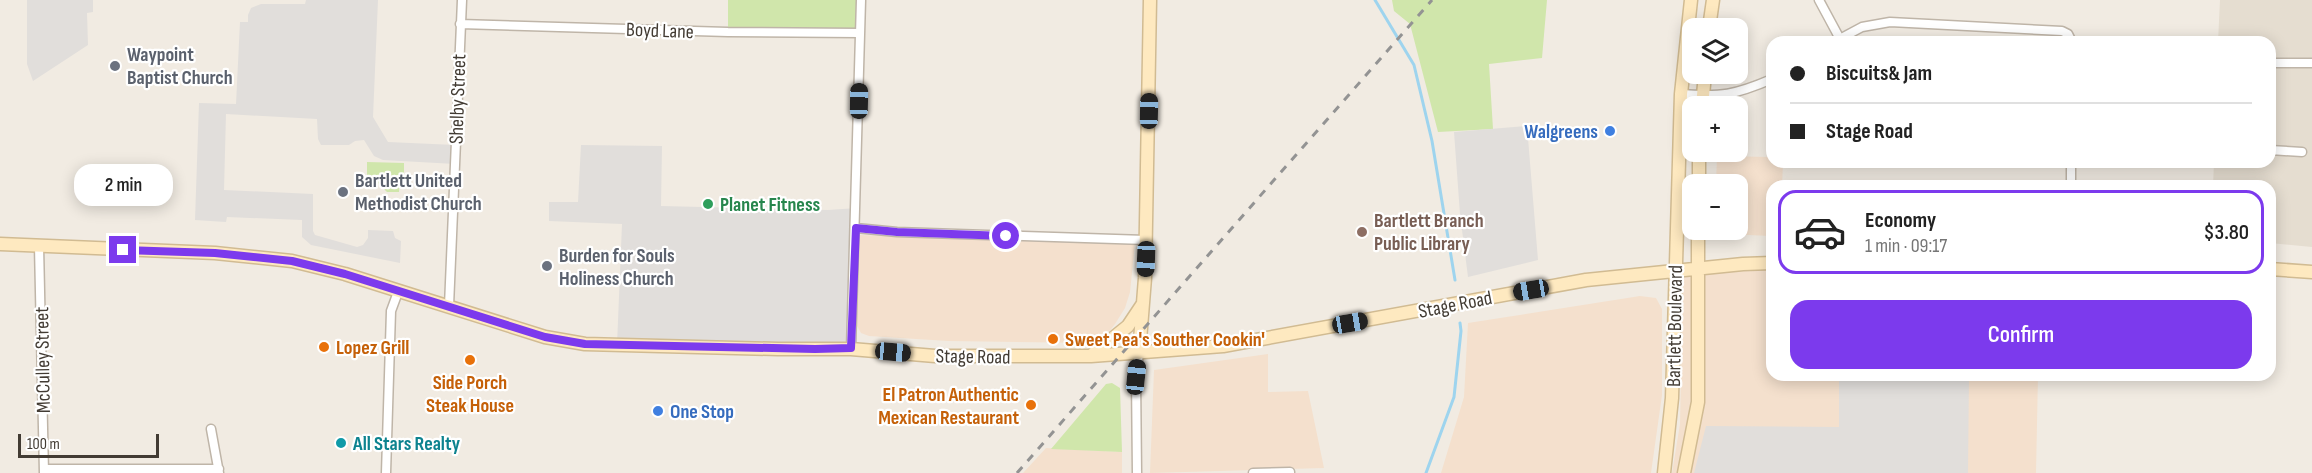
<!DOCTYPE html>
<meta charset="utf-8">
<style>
:root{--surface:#fff;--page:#f6f6f6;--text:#222;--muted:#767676;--line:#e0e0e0;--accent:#7c3aed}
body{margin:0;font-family:"Sofia Sans Condensed",sans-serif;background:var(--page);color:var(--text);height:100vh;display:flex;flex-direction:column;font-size:22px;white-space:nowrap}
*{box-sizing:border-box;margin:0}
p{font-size:20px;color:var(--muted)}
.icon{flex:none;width:33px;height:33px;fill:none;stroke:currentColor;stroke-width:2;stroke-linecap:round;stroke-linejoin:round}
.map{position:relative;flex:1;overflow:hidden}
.sheet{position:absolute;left:1766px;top:180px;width:510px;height:201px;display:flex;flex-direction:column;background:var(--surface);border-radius:18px;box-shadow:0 3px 15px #0003}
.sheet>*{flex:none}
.hud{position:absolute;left:1766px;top:36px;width:510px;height:132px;border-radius:18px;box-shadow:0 3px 15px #0003;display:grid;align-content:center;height:132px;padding:0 24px;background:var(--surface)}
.tools{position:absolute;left:1682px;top:18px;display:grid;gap:12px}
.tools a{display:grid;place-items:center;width:66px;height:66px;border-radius:12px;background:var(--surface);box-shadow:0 3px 15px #0003;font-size:30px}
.scale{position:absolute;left:18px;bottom:15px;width:141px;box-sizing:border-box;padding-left:6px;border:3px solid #423b33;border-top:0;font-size:16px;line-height:21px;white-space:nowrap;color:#423b33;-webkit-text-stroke:4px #fff;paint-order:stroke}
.end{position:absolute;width:27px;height:27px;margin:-14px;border:8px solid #7c3aed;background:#fff;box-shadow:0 0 0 3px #fff}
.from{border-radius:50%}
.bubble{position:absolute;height:42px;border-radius:18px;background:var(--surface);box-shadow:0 3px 15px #0003;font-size:20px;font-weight:600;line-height:42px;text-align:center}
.car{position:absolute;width:18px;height:36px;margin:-18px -9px;border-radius:8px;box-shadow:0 0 4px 2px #0007;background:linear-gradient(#222 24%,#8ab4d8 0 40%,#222 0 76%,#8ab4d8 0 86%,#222 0)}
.hud b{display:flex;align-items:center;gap:21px;height:57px;font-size:22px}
.hud b+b{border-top:2px solid var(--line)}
.hud i{width:15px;height:15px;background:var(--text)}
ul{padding:10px 0 0;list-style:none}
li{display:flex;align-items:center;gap:18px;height:84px;margin:0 12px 9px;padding:0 12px;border:3px solid transparent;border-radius:18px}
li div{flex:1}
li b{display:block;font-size:22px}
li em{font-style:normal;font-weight:600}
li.current{border-color:var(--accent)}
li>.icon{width:54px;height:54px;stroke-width:1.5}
.action{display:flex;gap:12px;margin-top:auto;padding:12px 24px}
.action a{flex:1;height:69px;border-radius:18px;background:var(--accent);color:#fff;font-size:24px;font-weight:600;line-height:69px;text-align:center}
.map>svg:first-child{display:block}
.residential{fill:#e5ddd0}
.commercial{fill:#f4e0cd}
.green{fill:#d0e6ab}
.parking{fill:#e1dedb}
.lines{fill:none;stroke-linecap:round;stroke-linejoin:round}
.stream{stroke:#9ed4ee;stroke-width:3}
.street-casing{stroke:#bfb5a8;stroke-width:11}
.secondary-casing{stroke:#d1bb92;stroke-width:15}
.street{stroke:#fff;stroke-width:8}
.secondary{stroke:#fee9c0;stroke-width:12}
.rail{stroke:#939393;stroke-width:3;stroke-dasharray:8 8;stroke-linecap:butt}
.route{stroke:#7c3aed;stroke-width:8}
.worship-dot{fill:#6b7280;stroke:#fff;stroke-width:2}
.shop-dot{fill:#3f7fe0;stroke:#fff;stroke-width:2}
.leisure-dot{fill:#2e9e5b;stroke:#fff;stroke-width:2}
.education-dot{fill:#8d6e63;stroke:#fff;stroke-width:2}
.food-dot{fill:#e8710a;stroke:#fff;stroke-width:2}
.culture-dot{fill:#0f9aa8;stroke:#fff;stroke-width:2}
.labels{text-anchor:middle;stroke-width:4.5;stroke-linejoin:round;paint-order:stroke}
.street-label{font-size:20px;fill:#423b33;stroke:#fff}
.worship-label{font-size:20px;font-weight:bold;fill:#5b616d;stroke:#fff;text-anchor:start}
.shop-label{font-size:20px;font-weight:bold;fill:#366cbe;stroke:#fff;text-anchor:end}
.leisure-label{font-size:20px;font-weight:bold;fill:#27864d;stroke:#fff;text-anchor:start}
.education-label{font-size:20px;font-weight:bold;fill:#785e54;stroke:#fff;text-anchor:start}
.food-label{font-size:20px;font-weight:bold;fill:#c56008;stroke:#fff;text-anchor:start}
.culture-label{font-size:20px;font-weight:bold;fill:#0d838f;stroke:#fff;text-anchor:start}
</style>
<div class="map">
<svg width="2312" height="473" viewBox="0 0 2312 473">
<rect width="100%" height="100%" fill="#f1ebe2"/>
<path class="residential" d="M2220,0H2312V247L2270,243V186H2213L2214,162H2270V42H2218Z"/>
<path class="commercial" d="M1717,156L1771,157L1772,162H1783L1782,186H1772L1771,236L1726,234L1721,230H1737V184H1716Z
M858,235L1135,243L1130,292L1125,308L1115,324L1105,337L1096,343L948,341L869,336L861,333L856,324Z
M1771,263L1772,375H2038L2036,473H1672L1680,424L1683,270Z
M1640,296L1656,298L1662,309V395L1651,473H1441L1464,397L1468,323Z
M1268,354V392L1308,391L1324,468L1150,473L1154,370Z
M1046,448L1122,452V473H1023Z"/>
<path class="green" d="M728,0H861L860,33L728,32Z
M1392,0H1547L1542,58L1489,64L1493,129L1438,132L1410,24L1394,11Z
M367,162L404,163V177H400L399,192H387L375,180L367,179Z
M1112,383L1120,388L1122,452L1051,449L1106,384Z"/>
<path class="parking" d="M27,0H93V12L87,13L88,45L33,81L27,64Z
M306,0H427H378L373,117L388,142L455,145V164L383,160L374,156L364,140L355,141L349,145H321L318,139L317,119L226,114L224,190L313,194V231L315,235L357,247L363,245L368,238V230L393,231L395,238L401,241L400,263L311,245L302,237V220L227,217L226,222L195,220L199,103L236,104L240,22H248V15L251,8L261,4H305Z
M1527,126L1538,260L1468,277L1460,214L1454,132Z
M581,145L662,146L661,206L828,210L857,208L851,349L617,345L622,224L549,221V202H578Z
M1839,375H1969L1968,473H1694L1706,426L1839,427Z"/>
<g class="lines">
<path class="stream" d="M1375,0L1414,65L1432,141L1455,280
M1426,473L1454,397L1461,331L1460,323"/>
<g class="street-casing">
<path id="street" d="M1819,0L1840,39
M460,24L728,32L860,33
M1834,42L1862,27L1890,22L2062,31L2068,34L2072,42
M2270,63H2312
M1681,94C1721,97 1735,95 1772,79
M2270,150L2302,152
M2071,186V162
M856,228L897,232L1146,240
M39,246L44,473
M449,306L462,0
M851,349L861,0
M211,429L219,473
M45,469H219
M386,473L391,311L398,292
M1137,473L1136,377L1139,353
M1253,473L1290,472"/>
</g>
<g class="secondary-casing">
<path id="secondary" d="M1709,28L1713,0
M1702,106L1705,74
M1699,184V152
M0,244L215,253L292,261L345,274L545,337L585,344L778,349H851L935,356H1091L1223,346L1586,280L1743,264L1772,263
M2270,269L2312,272
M1139,353L1145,278L1150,0
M1092,355L1128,326L1142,305
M1664,473L1672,398L1681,94L1691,0
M1684,473L1698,402V230"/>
</g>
<use href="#street" class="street"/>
<use href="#secondary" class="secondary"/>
<path class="rail" d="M1017,473L1432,0"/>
</g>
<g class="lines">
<path class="route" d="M123,250L215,253L292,261L345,274L545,337L585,344L815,349L851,348L856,228L897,232L1006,236"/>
</g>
<g class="worship-dot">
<circle cx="115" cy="66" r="6"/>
<circle cx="343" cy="192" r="6"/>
<circle cx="547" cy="266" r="6"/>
</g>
<g class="shop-dot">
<circle cx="1610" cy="131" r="6"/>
<circle cx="658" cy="411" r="6"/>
</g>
<circle class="leisure-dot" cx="708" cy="204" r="6"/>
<circle class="education-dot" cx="1362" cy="232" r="6"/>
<g class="food-dot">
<circle cx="1053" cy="339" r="6"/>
<circle cx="324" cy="347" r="6"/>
<circle cx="470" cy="360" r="6"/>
<circle cx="1031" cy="405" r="6"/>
</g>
<circle class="culture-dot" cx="341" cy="443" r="6"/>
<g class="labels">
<g class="street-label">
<text transform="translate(660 30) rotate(2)" y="7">Boyd Lane</text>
<text transform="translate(457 99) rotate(-88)" y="7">Shelby Street</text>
<text transform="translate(1455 304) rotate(-11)" y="7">Stage Road</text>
<text transform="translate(1674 326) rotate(-89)" y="7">Bartlett Boulevard</text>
<text transform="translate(973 356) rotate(1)" y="7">Stage Road</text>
<text transform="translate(42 360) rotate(-91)" y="7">McCulley Street</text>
</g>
<g class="worship-label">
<text x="127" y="61">Waypoint<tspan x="127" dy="23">Baptist Church</tspan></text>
<text x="355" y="187">Bartlett United<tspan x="355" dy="23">Methodist Church</tspan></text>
<text x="559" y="262">Burden for Souls<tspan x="559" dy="23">Holiness Church</tspan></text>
</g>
<g class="shop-label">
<text x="1598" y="138">Walgreens</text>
<text x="670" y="418" text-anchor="start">One Stop</text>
</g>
<g class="leisure-label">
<text x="720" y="211">Planet Fitness</text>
</g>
<g class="education-label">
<text x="1374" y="227">Bartlett Branch<tspan x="1374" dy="23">Public Library</tspan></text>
</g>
<g class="food-label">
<text x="1065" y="346">Sweet Pea's Souther Cookin'</text>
<text x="336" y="354">Lopez Grill</text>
<text x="470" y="389" text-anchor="middle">Side Porch<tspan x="470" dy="23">Steak House</tspan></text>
<text x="1019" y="401" text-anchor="end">El Patron Authentic<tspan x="1019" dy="23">Mexican Restaurant</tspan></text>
</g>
<g class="culture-label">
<text x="353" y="450">All Stars Realty</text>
</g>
</g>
</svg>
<div class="tools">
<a><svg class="icon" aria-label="layers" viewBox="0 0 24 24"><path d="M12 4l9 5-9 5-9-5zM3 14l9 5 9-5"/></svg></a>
<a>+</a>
<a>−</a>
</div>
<div class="scale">100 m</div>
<i class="end from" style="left:1006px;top:236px"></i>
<i class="end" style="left:123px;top:250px"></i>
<div class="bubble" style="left:74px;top:164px;width:99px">2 min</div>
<i class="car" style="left:859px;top:101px;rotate:1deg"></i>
<i class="car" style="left:1149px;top:111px;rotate:1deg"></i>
<i class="car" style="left:1146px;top:259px;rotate:182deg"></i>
<i class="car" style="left:1531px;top:290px;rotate:260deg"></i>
<i class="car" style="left:1350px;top:323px;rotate:80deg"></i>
<i class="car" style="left:893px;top:352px;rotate:95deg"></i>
<i class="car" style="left:1136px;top:377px;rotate:6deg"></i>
<div class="hud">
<b><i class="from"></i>Biscuits&amp; Jam</b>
<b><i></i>Stage Road</b>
</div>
<section class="sheet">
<ul>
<li class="current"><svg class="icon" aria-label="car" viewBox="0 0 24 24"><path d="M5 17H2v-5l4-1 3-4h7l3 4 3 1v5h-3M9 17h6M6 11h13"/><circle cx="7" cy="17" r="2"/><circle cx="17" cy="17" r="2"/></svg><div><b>Economy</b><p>1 min · 09:17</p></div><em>$3.80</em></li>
</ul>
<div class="action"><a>Confirm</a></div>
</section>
</div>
